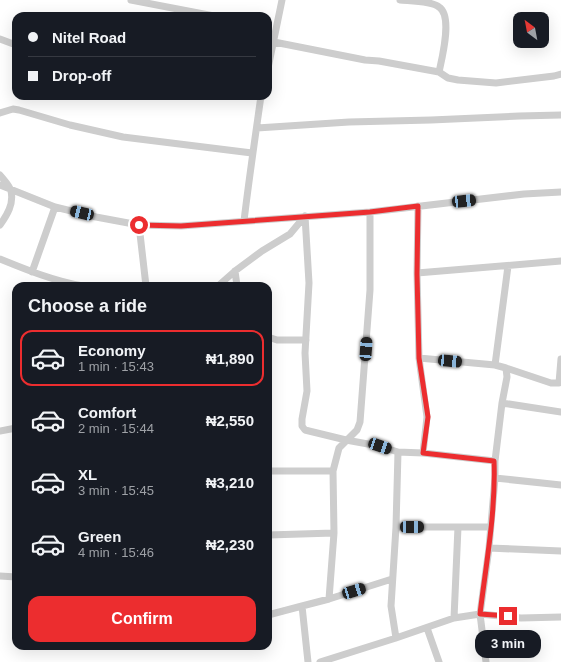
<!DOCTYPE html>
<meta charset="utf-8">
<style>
:root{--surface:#171b24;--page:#242831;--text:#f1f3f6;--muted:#9ea1a6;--line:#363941;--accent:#ec2d2f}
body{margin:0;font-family:Helvetica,sans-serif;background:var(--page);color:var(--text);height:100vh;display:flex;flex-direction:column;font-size:15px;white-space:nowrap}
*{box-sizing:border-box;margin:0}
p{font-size:13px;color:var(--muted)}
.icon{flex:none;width:22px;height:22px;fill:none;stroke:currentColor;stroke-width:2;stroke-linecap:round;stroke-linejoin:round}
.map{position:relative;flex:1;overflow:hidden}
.drawer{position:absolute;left:12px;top:282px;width:260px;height:368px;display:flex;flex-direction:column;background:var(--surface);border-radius:12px;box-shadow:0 4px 16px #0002}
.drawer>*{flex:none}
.banner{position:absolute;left:12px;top:12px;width:260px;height:88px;border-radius:12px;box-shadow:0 4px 16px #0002;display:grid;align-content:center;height:88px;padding:0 16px;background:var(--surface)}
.needle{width:26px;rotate:328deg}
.buttons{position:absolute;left:513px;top:12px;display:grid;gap:8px}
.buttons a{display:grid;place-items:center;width:36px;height:36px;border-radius:8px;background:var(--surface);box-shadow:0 4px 16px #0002;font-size:20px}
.end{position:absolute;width:18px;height:18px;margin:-9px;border:5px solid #ec2d2f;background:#fff;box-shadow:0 0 0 2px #fff}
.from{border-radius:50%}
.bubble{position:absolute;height:28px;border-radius:12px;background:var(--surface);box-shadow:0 4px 16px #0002;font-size:13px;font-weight:700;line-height:28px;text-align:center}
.car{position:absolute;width:12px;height:24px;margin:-12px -6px;border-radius:5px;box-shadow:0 0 3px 1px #0007;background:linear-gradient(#222 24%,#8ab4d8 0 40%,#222 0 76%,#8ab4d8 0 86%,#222 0)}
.banner b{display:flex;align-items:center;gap:14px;height:38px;font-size:15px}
.banner b+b{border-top:1px solid var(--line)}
.banner i{width:10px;height:10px;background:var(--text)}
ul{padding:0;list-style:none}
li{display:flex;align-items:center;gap:12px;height:56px;margin:0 8px 6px;padding:0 8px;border:2px solid transparent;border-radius:12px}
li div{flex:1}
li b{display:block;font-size:15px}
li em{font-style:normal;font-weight:700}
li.selected{border-color:var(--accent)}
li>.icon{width:36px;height:36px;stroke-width:1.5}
h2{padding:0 16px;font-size:18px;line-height:48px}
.primary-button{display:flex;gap:8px;margin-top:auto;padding:8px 16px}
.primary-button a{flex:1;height:46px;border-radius:12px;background:var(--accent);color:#fff;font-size:16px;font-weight:700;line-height:46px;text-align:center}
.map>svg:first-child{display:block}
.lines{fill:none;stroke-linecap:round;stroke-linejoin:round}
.minor{stroke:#cdcdcd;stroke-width:7}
.route{stroke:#ec2d2f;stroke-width:5}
</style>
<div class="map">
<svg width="561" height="662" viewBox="0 0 561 662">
<rect width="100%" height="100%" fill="#fff"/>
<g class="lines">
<path class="minor" d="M131,0L214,16
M400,0C409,1 432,1 439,7C453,16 442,58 439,72
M0,39L16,45
M274,42L365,60L379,61L439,72L448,78L458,80L496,83L554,76L561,74
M268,68L282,0
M0,113L13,109L19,110L70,125L123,137L252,153
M257,128L349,122L431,120L519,116L561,115
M0,175C3,179 10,186 11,191C14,204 7,215 0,225
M0,185L55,207L96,217L139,225L181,226L370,212L524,194L561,192
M418,206L417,273L419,358L427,417L423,453
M305,216L309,283L305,353L307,391L302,419V426L305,430L309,431L346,440L379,446L398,452L423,453L495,461
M244,221C249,179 255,138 261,96
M139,225L146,286
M0,259C27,270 54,281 83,286
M235,271L237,286
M32,272L55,207
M417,273L561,261
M218,286L235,271L262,251L290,234L305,216
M268,337L277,340H306
M419,358L495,365
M506,368L551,383H559L561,359
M502,403L561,412
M0,431L16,428
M268,471H333
M495,478L561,485
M396,527H490
M268,535L334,533
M489,548L561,551
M0,576L16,577
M329,599L392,579
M268,615L302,606
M454,618L458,527
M427,628L439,662
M396,638L391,606L396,527L398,452
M308,662L302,606L329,599L334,533L333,471L339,448L357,430L360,422L370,290V212
M320,662L396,638L454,618L480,614L521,618L561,617
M486,662L480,614L489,548L495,478V461L502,403L507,377L506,368L495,365L508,266"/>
</g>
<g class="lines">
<path class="route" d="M139,225L181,226L370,212L418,206L417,274L419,358L428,417L423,453L494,461C496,511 486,564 480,614L508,616"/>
</g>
</svg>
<div class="buttons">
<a><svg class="needle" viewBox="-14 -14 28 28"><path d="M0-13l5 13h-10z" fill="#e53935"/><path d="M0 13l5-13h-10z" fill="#9ea1a6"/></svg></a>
</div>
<i class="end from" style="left:139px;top:225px"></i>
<i class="end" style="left:508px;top:616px"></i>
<div class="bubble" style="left:475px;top:630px;width:66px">3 min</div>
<i class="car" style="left:464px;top:201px;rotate:84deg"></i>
<i class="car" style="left:82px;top:213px;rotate:283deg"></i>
<i class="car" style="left:366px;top:349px;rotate:4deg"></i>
<i class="car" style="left:450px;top:361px;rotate:95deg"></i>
<i class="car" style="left:380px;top:446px;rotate:109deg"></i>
<i class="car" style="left:412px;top:527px;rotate:90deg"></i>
<i class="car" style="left:354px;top:591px;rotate:73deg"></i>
<div class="banner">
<b><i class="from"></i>Nitel Road</b>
<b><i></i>Drop-off</b>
</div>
<section class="drawer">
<h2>Choose a ride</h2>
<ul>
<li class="selected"><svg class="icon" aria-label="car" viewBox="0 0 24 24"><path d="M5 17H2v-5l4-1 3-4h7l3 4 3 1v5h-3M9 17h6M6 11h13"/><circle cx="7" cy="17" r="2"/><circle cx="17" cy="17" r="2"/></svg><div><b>Economy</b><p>1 min · 15:43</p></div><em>₦1,890</em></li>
<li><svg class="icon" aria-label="car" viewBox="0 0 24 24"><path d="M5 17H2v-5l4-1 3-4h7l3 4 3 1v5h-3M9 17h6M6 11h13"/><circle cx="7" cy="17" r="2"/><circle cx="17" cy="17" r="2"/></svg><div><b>Comfort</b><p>2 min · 15:44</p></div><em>₦2,550</em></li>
<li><svg class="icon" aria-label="car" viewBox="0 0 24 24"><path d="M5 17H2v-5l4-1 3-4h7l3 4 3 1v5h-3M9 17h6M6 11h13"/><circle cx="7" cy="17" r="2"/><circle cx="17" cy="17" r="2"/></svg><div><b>XL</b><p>3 min · 15:45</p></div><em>₦3,210</em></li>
<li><svg class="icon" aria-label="car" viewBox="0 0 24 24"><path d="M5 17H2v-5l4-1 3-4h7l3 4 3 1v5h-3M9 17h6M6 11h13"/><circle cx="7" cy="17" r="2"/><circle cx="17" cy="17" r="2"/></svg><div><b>Green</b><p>4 min · 15:46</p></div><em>₦2,230</em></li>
</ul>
<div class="primary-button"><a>Confirm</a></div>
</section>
</div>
